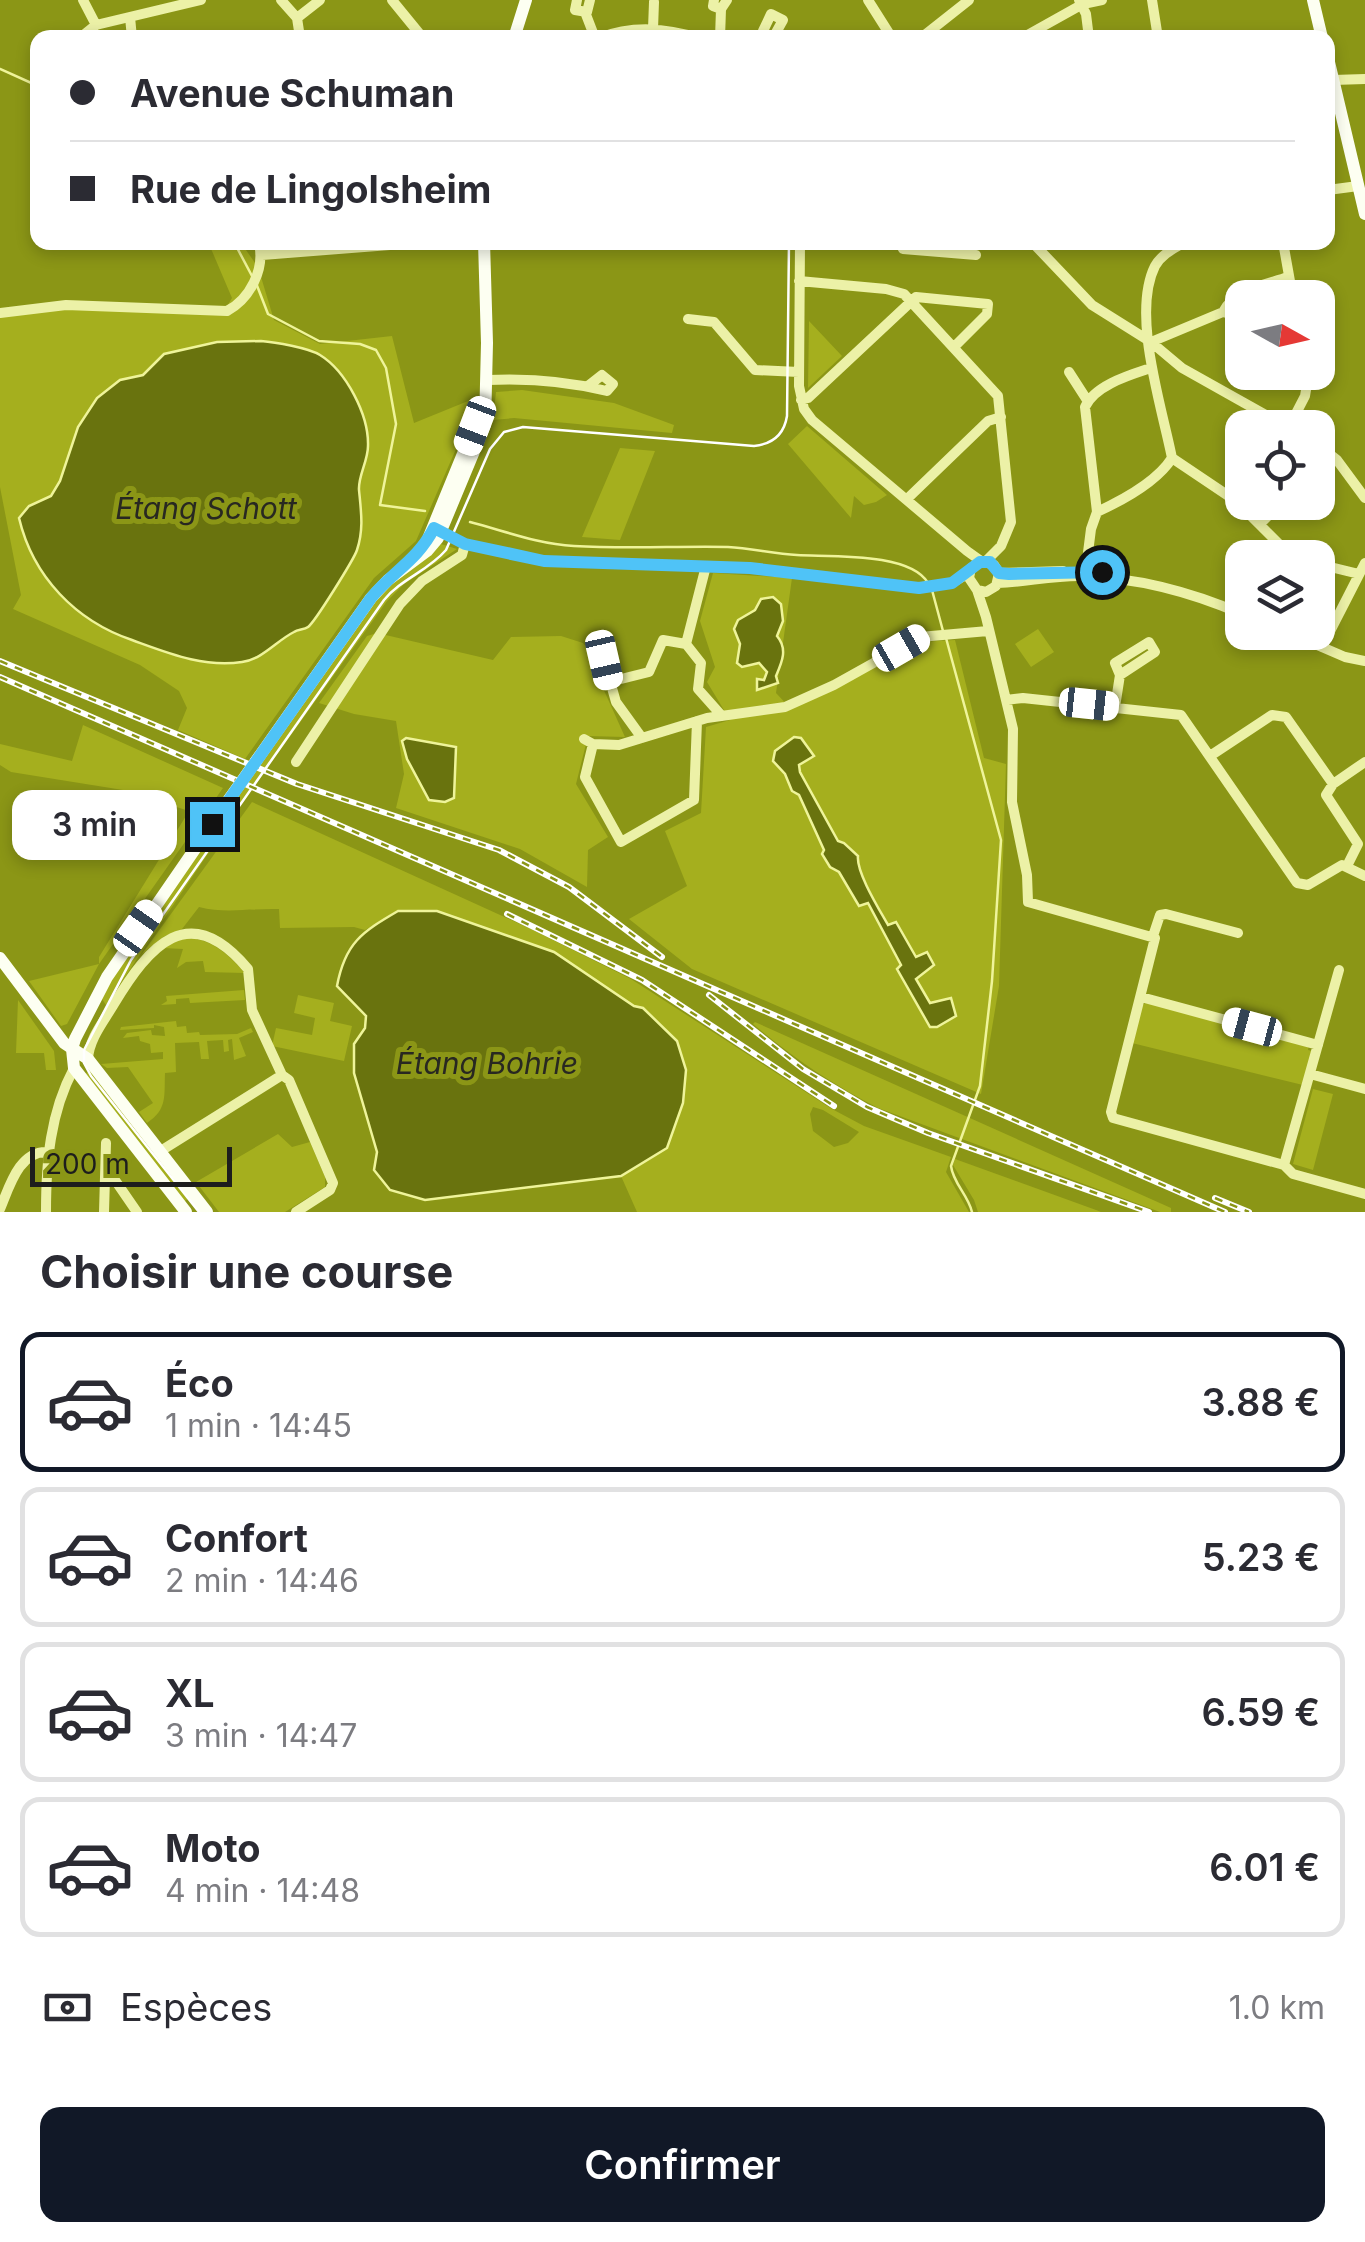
<!DOCTYPE html>
<html lang="fr">
<meta charset="utf-8">
<style>
:root{--surface:#fff;--page:#f7f7f7;--text:#2b2b33;--muted:#7c7c81;--line:#e1e1e2;--accent:#111827}
body{margin:0;font-family:Inter,sans-serif;background:var(--page);color:var(--text);height:100vh;display:flex;flex-direction:column;font-size:38px;white-space:nowrap}
*{box-sizing:border-box;margin:0}
p{font-size:32px;color:var(--muted)}
.icon{flex:none;width:55px;height:55px;fill:none;stroke:currentColor;stroke-width:2;stroke-linecap:round;stroke-linejoin:round}
.map{position:relative;height:1212px;overflow:hidden}
.details{display:flex;flex-direction:column;background:var(--surface);flex:1}
.details>*{flex:none}
.hud{position:absolute;left:30px;top:30px;width:1305px;height:220px;border-radius:20px;box-shadow:0 5px 15px #0003;display:grid;align-content:center;height:220px;padding:0 40px;background:var(--surface)}
.needle{width:65px;rotate:98deg}
.fabs{position:absolute;left:1225px;top:280px;display:grid;gap:20px}
.fabs a{display:grid;place-items:center;width:110px;height:110px;border-radius:20px;background:var(--surface);box-shadow:0 5px 15px #0003;font-size:50px}
.scale{position:absolute;left:30px;bottom:25px;width:202px;box-sizing:border-box;padding-left:10px;border:5px solid #1d1d1d;border-top:0;font-size:28px;line-height:35px;white-space:nowrap;color:#1d1d1d;-webkit-text-stroke:8px #8b9616;paint-order:stroke}
.end{position:absolute;width:45px;height:45px;margin:-22px;border:12px solid #4fc3f7;background:#111;box-shadow:0 0 0 5px #111}
.from{border-radius:50%}
.bubble{position:absolute;height:70px;border-radius:20px;background:var(--surface);box-shadow:0 5px 15px #0003;font-size:32px;font-weight:600;line-height:70px;text-align:center}
.car{position:absolute;width:30px;height:60px;margin:-30px -15px;border-radius:12px;box-shadow:0 0 8px 2px #0007;background:linear-gradient(#fff 24%,#345 0 40%,#fff 0 76%,#345 0 86%,#fff 0)}
.hud b{display:flex;align-items:center;gap:35px;height:95px;font-size:38px}
.hud b+b{border-top:2px solid var(--line)}
.hud i{width:25px;height:25px;background:var(--text)}
ul{padding:0;list-style:none}
li{display:flex;align-items:center;gap:30px;height:140px;margin:0 20px 15px;padding:0 20px;border:5px solid var(--line);border-radius:20px}
li div{flex:1}
li b{display:block;font-size:38px}
li em{font-style:normal;font-weight:600}
li.current{border-color:var(--accent)}
li>.icon{width:90px;height:90px;stroke-width:1.5}
h2{padding:0 40px;font-size:45px;line-height:120px}
.pay{display:flex;align-items:center;gap:25px;height:110px;padding:0 40px;font-size:38px}
.pay p{margin-inline-start:auto}
.cta{display:flex;gap:20px;margin-top:auto;padding:20px 40px}
.cta a{flex:1;height:115px;border-radius:20px;background:var(--accent);color:#fff;font-size:40px;font-weight:600;line-height:115px;text-align:center}
.map>svg:first-child{display:block}
.green{fill:#a5af1e;fill-rule:evenodd}
.water{fill:#69730e;stroke:#eff49a;stroke-width:2.5}
.lines{fill:none;stroke-linecap:round;stroke-linejoin:round}
.stream{stroke:#eff49a;stroke-width:2.5}
.minor{stroke:#ecf1a7;stroke-width:10}
.major{stroke:#fdfff2;stroke-width:12}
.tram{stroke:#fff;stroke-width:2.5}
.rail-casing{stroke:#fff;stroke-width:6}
.rail{stroke:#8b9616;stroke-width:2.5;stroke-dasharray:8;stroke-linecap:butt}
.major-bridge{stroke:#fdfff2;stroke-width:12}
.route{stroke:#4fc3f7;stroke-width:12}
.labels{text-anchor:middle;stroke-width:10;stroke-linejoin:round;paint-order:stroke}
.water-label{font-size:30px;font-style:italic;fill:#282821;stroke:#8b9616}
</style>
<div class="map">
<svg width="1365" height="1212" viewBox="0 0 1365 1212">
<rect width="100%" height="100%" fill="#8b9616"/>
<path class="green" d="M241,243L258,267L274,320L320,344L392,336L414,423L473,399L476,403L416,541L374,578L245,759L178,730L187,708L179,691L140,665L13,609L21,595L0,487V309L67,302L226,308L232,298L209,244Z
M809,321L842,356L808,388L809,324Z
M522,390L614,403L674,425L672,433L514,418L493,420L496,392Z
M807,426L887,495L876,502L864,505L854,496L851,518L788,444Z
M620,448L655,451L620,540L582,537Z
M441,544L457,549L404,584L387,601L238,809L106,1005L102,999L111,979L381,592Z
M713,573L792,578L776,693L791,709L919,642L955,640L984,758L1006,764L999,986L981,1094L692,969L629,919L687,886L665,831L701,813L706,727L730,720L707,682L715,667L700,621Z
M1038,629L1054,652L1031,667L1015,644Z
M377,633L493,660L511,637L561,636L583,643L596,658L602,686L625,737L588,736L576,784L608,837L588,850L587,887L520,849L396,808L404,774L396,721L354,714L319,703L367,636Z
M83,725L223,788L99,964L67,1024L61,1026L29,981L99,964V957L189,811L123,790L11,772L0,765V744L72,761Z
M252,802L531,929L631,979L832,1109L864,1126L951,1157L946,1172L969,1212H637L621,1176L668,1148L644,1008L634,1006L554,952L398,911L365,930L354,927L280,928L279,909C251,908 226,914 199,907L182,929L163,937L142,954ZM813,1107L823,1110L859,1132L848,1143L834,1147L813,1131L810,1114Z
M190,938C213,940 230,956 245,973L205,972L203,961L186,962L177,968L183,949L163,948L170,942Z
M244,990L245,1000L190,1003L189,998L176,999V1004L161,1005L167,1001L166,996Z
M298,995L334,1003L330,1021L352,1026L344,1061L272,1046L276,1028L312,1035L315,1018L294,1013Z
M18,1000L54,1051L56,1070H46L44,1053H16Z
M1146,1002L1309,1045L1308,1050L1312,1051L1303,1085L1132,1043L1142,1006Z
M176,1021L177,1027L186,1026L187,1033L199,1032L200,1035L237,1034L251,1028L253,1032L239,1038L246,1056L234,1060L232,1039L228,1040L229,1051L224,1052L223,1040L207,1041L209,1059H201L199,1042L175,1043L176,1072L165,1073C164,1095 168,1109 147,1123L139,1112L153,1103L128,1067L107,1068L101,1064L163,1059V1052L151,1053L150,1044L140,1041L139,1036L123,1038L127,1033L151,1030L152,1035L165,1036L164,1027L154,1025V1028L120,1030L121,1027Z
M755,1022L1171,1208V1212H1160L878,1108C833,1085 792,1057 753,1024Z
M91,1069L192,1196L182,1203L83,1076Z
M1313,1089L1333,1094L1313,1170L1293,1164Z
M278,1134L292,1147L310,1142L325,1177V1187L285,1212H219L196,1182Z
M955,1159L1096,1210L1101,1212H978L974,1200L953,1165Z"/>
<path class="water" d="M261,341C275,342 309,348 320,355C346,371 369,415 368,446C368,461 358,476 359,490C361,511 364,529 357,550C354,559 315,622 308,627C304,630 298,629 294,632C276,641 263,659 242,662C204,668 168,653 132,640C76,621 33,577 19,518L29,506L51,496L60,481L78,427L97,398L120,380L143,375L164,354L217,342Z
M773,597L781,604L783,621L777,636C788,649 782,662 776,676L778,683L757,690V679L764,680L767,672L759,663L742,667L737,663L740,644L734,629L738,620L755,610L761,599Z
M794,737L801,738L814,756L799,765L800,772L838,841L844,843L858,856C856,872 879,909 888,925L896,922L916,957L927,952L934,965L916,979L930,1003L951,998L956,1016L937,1027H930L897,969L901,965L868,903L859,906L839,872L830,867L822,854L824,850L799,795L792,791L785,774L773,761L775,751Z
M406,738L456,747L454,798L445,802L429,800L407,759L402,741Z
M398,911H437L554,952L634,1006L643,1008L677,1041L686,1070L683,1103L667,1148L621,1176L425,1200L390,1190L374,1170L377,1152L354,1073V1044L365,1028L366,1016L337,986C345,943 362,932 398,911Z"/>
<g class="lines">
<path class="stream" d="M0,69L38,86
M234,242L252,276
M256,283L268,314L319,341L360,344L376,350L386,368L396,424L380,505L425,511
M470,522C505,531 537,544 574,546C625,549 677,546 728,547C751,548 774,554 797,555C830,557 910,552 928,583
M932,590L943,631
M946,638L1001,840L992,981L980,1086L951,1166C953,1183 968,1195 972,1212"/>
<path class="minor" d="M83,0L96,25
M281,0L297,18
M392,0L423,38
M577,0L575,10L587,12L590,0
M714,0L713,6L721,9L727,0
M868,0L892,38
M1079,0L1086,14L1089,38
M1152,0L1158,38
M585,12L595,38
M130,17L132,38
M653,29L654,2
M765,36L763,31L771,14L783,20L773,38
M80,38L96,25L201,0
M292,38L299,31L297,18L320,0
M599,38C633,25 665,28 699,38
M720,38L721,9
M921,38L969,0
M1022,38L1083,4L1102,0
M1333,80L1365,79
M1328,190L1358,186
M800,242L799,386L804,409L812,420L967,551L981,561L994,565L999,573L996,586L986,592L977,590
M891,242H900L903,249L976,255
M1032,242L1092,305L1151,342L1182,368L1289,428
M1185,242C1173,249 1162,254 1155,266C1131,314 1162,407 1172,458L1236,501L1282,547L1298,558
M1283,242L1293,298
M262,255L428,242
M799,281L886,289L904,294L998,396L1011,522L1001,546L986,561
M1223,312C1235,289 1265,285 1288,277
M0,313L66,305L227,311C250,299 265,269 259,244L263,242
M688,319L714,322L755,370L799,372
M1151,342L1223,312L1242,316
M1069,372L1087,400
M487,380C529,378 567,381 607,391L613,384L602,375L588,386
M801,400L808,398L916,297L988,304L987,314L954,347
M1289,427L1305,396L1309,372
M1318,445L1337,460L1365,498
M907,499L988,421L1001,417
M1306,502L1319,515
M1097,512C1123,500 1157,482 1172,458
M1260,524L1282,502
M435,529L465,544L544,561L750,568L919,588L952,583L969,573
M981,561L971,568L969,578L977,590L986,617L1013,729L1012,802L1027,875L1028,902L1155,938L1111,1112L1113,1118L1284,1165L1339,970
M1318,564L1359,574
M999,573L1063,571
M1085,576L1091,529L1097,512L1085,407C1095,385 1130,375 1151,368
M998,583C1026,582 1055,575 1083,576C1139,578 1191,592 1242,614
M1287,632L1345,657L1365,661
M686,644L706,566
M595,646L604,660L616,702L642,738
M1322,647L1365,563
M609,682L649,672L663,640L686,644L701,663L698,689L722,716
M1006,700L1023,698L1181,715L1297,883L1308,885L1342,865L1365,876
M1115,707L1120,675L1115,663L1149,642L1155,652L1120,675
M584,739L593,744L619,745L707,718L785,707L834,685L920,637L988,631
M593,744L585,777L621,842L694,800L697,721
M1210,756L1272,715L1286,717L1333,784L1326,795L1358,844L1347,866
M296,762L400,604L422,581L462,555L465,544
M1333,784L1365,762
M1153,936L1160,915L1166,914L1238,933
M1141,997L1318,1045
M88,1059C89,1039 104,1021 114,1004C149,946 189,898 248,969L252,1010L282,1075L289,1080L333,1183L330,1190L296,1212
M1310,1074L1365,1089
M159,1152L282,1075
M1284,1165L1293,1174L1365,1194
M106,1167L137,1212
M0,1209C9,1188 19,1150 48,1152
M46,1212C46,1162 50,1113 74,1068
M104,1212L106,1143"/>
<path class="major" d="M1313,0L1322,38
M514,38L526,0
M1328,58L1365,214
M428,539L483,405
M256,761L371,598L388,580L427,551L438,538L485,425L487,343L484,242
M0,958L64,1043L88,1059L207,1212
M186,1212L74,1068L72,1049L75,1039L107,977L230,798"/>
<path class="tram" d="M199,1212L91,1076L84,1063V1050L131,960L384,600C401,579 428,571 446,550L490,449L504,432L523,427L754,446C773,444 784,435 787,416L789,242"/>
<g class="rail-casing">
<path id="rail" d="M0,661L297,784L499,850L569,887L662,957
M0,677L1225,1212
M507,914L642,980L834,1106
M709,995L803,1069L867,1107L928,1133L1149,1212
M1215,1198L1249,1212"/>
</g>
<use href="#rail" class="rail"/>
<path class="major-bridge" d="M230,798L256,761"/>
</g>
<g class="lines">
<path class="route" d="M212,824L371,598C393,571 417,561 434,528L465,544L544,561L750,568L919,588L952,583L980,562H990L999,573L1009,574L1102,572"/>
</g>
<g class="labels">
<g class="water-label">
<text x="206" y="519">Étang Schott</text>
<text x="487" y="1074">Étang Bohrie</text>
</g>
</g>
</svg>
<div class="fabs">
<a><svg class="needle" viewBox="-14 -14 28 28"><path d="M0-13l5 13h-10z" fill="#e53935"/><path d="M0 13l5-13h-10z" fill="#7c7c81"/></svg></a>
<a><svg class="icon" aria-label="locate" viewBox="0 0 24 24"><circle cx="12" cy="12" r="6"/><path d="M12 2v4M12 18v4M2 12h4M18 12h4"/></svg></a>
<a><svg class="icon" aria-label="layers" viewBox="0 0 24 24"><path d="M12 4l9 5-9 5-9-5zM3 14l9 5 9-5"/></svg></a>
</div>
<div class="scale">200 m</div>
<i class="end from" style="left:1102px;top:572px"></i>
<i class="end" style="left:212px;top:824px"></i>
<div class="bubble" style="left:12px;top:790px;width:165px">3 min</div>
<i class="car" style="left:475px;top:426px;rotate:201deg"></i>
<i class="car" style="left:901px;top:648px;rotate:60deg"></i>
<i class="car" style="left:604px;top:660px;rotate:167deg"></i>
<i class="car" style="left:1089px;top:704px;rotate:96deg"></i>
<i class="car" style="left:138px;top:928px;rotate:35deg"></i>
<i class="car" style="left:1252px;top:1027px;rotate:285deg"></i>
<div class="hud">
<b><i class="from"></i>Avenue Schuman</b>
<b><i></i>Rue de Lingolsheim</b>
</div>
</div>
<section class="details">
<h2>Choisir une course</h2>
<ul>
<li class="current"><svg class="icon" aria-label="car" viewBox="0 0 24 24"><path d="M5 17H2v-5l4-1 3-4h7l3 4 3 1v5h-3M9 17h6M6 11h13"/><circle cx="7" cy="17" r="2"/><circle cx="17" cy="17" r="2"/></svg><div><b>Éco</b><p>1 min · 14:45</p></div><em>3.88 €</em></li>
<li><svg class="icon" aria-label="car" viewBox="0 0 24 24"><path d="M5 17H2v-5l4-1 3-4h7l3 4 3 1v5h-3M9 17h6M6 11h13"/><circle cx="7" cy="17" r="2"/><circle cx="17" cy="17" r="2"/></svg><div><b>Confort</b><p>2 min · 14:46</p></div><em>5.23 €</em></li>
<li><svg class="icon" aria-label="car" viewBox="0 0 24 24"><path d="M5 17H2v-5l4-1 3-4h7l3 4 3 1v5h-3M9 17h6M6 11h13"/><circle cx="7" cy="17" r="2"/><circle cx="17" cy="17" r="2"/></svg><div><b>XL</b><p>3 min · 14:47</p></div><em>6.59 €</em></li>
<li><svg class="icon" aria-label="car" viewBox="0 0 24 24"><path d="M5 17H2v-5l4-1 3-4h7l3 4 3 1v5h-3M9 17h6M6 11h13"/><circle cx="7" cy="17" r="2"/><circle cx="17" cy="17" r="2"/></svg><div><b>Moto</b><p>4 min · 14:48</p></div><em>6.01 €</em></li>
</ul>
<div class="pay"><svg class="icon" aria-label="cash" viewBox="0 0 24 24"><path d="M3 7h18v10H3z"/><circle cx="12" cy="12" r="2"/></svg>Espèces<p>1.0 km</p></div>
<div class="cta"><a>Confirmer</a></div>
</section>
